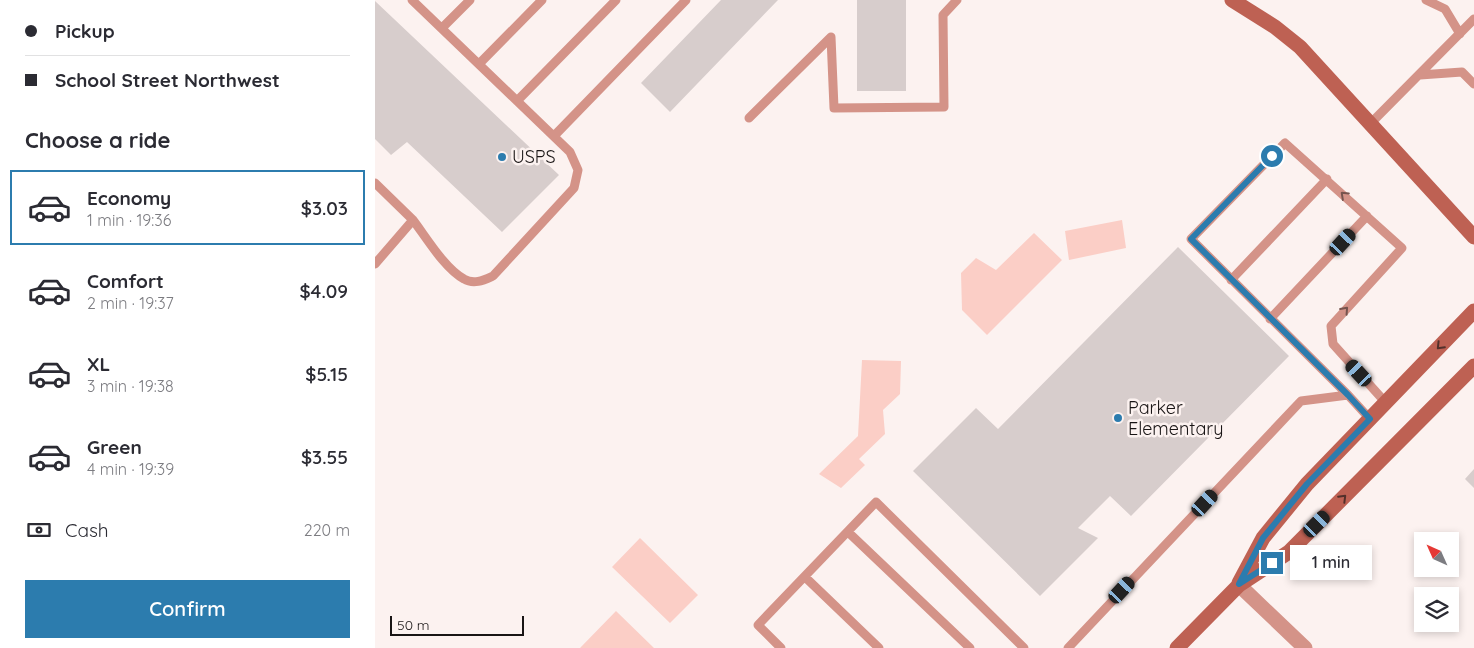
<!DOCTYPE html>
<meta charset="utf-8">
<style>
:root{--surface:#fff;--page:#f7f7f7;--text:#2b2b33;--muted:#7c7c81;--line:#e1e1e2;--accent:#2c7cae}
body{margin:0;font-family:Quicksand,sans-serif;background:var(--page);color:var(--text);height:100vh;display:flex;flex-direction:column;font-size:19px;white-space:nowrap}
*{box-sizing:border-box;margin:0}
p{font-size:16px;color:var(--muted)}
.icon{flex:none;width:28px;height:28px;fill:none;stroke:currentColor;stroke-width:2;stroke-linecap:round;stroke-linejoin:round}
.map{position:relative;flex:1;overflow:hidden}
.sheet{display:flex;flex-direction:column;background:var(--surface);width:375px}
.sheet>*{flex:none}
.top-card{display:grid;align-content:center;height:110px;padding:0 25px;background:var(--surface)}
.needle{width:32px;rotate:315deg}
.buttons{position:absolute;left:1039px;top:532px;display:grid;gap:10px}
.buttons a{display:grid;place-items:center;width:45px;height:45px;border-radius:0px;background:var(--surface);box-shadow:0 2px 8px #0003;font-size:25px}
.scale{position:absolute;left:15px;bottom:12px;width:134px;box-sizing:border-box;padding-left:5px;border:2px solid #191515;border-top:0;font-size:14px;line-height:18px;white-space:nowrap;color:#191515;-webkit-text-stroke:4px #fcf2f0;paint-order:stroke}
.end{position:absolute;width:22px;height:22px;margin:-11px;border:6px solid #2c7cae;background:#fff;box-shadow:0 0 0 2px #fff}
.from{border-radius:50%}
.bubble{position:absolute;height:35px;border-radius:0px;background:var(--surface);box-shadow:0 2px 8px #0003;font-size:16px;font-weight:600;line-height:35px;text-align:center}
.car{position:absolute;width:15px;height:30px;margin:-15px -8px;border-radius:6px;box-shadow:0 0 4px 1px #0007;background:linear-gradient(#222 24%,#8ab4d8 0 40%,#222 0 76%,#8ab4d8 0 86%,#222 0)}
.top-card b{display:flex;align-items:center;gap:18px;height:48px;font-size:19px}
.top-card b+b{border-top:1px solid var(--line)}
.top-card i{width:12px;height:12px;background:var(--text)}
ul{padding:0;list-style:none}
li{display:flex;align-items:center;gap:15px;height:75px;margin:0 10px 8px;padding:0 15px;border:2px solid transparent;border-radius:0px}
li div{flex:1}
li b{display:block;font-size:19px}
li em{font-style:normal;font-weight:600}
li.active{border-color:var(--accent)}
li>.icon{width:45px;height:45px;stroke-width:1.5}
h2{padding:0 25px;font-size:22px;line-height:60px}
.pay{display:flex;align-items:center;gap:12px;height:55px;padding:0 25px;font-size:19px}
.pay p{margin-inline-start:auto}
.action{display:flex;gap:10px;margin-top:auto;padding:10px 25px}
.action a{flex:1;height:58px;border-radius:0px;background:var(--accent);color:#fff;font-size:20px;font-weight:600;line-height:58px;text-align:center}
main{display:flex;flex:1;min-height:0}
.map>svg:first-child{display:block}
.green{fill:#fbcec6}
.building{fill:#d7cdcc}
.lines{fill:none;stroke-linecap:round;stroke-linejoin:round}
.lane{stroke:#d49388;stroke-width:9}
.street{stroke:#d49388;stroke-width:15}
.secondary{stroke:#be6153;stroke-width:15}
.oneway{stroke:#76544e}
.oneway2{stroke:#53302b}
.route{stroke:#2c7cae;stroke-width:6}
.poi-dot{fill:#2c7cae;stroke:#fcf2f0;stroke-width:2}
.labels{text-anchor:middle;stroke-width:5;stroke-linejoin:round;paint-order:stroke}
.poi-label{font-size:18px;fill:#191515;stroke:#fcf2f0;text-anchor:start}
</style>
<main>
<section class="sheet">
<div class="top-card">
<b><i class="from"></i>Pickup</b>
<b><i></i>School Street Northwest</b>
</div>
<h2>Choose a ride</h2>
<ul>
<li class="active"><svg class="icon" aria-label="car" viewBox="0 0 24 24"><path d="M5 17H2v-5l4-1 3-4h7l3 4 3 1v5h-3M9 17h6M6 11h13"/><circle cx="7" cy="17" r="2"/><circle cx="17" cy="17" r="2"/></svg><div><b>Economy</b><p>1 min · 19:36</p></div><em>$3.03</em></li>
<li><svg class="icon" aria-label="car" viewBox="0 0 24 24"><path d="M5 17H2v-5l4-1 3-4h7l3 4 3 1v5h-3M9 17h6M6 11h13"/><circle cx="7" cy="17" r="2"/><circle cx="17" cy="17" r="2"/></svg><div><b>Comfort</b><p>2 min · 19:37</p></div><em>$4.09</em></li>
<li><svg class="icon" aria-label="car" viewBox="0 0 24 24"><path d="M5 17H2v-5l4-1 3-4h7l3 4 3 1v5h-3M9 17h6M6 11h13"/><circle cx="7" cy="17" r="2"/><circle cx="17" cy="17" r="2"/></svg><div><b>XL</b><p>3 min · 19:38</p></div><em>$5.15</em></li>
<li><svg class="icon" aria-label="car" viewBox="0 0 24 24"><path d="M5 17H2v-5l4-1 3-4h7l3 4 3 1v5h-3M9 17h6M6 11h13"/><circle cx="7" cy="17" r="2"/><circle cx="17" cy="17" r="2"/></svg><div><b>Green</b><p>4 min · 19:39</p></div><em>$3.55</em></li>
</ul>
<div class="pay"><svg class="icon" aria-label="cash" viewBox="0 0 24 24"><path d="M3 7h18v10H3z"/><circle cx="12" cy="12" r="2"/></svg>Cash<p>220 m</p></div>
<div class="action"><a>Confirm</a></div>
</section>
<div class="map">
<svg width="1099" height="648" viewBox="0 0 1099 648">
<rect width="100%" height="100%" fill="#fcf2f0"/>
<path class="green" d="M747,220L751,248L694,260L690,231Z
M659,233L687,260L612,335L587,310L586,273L601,258L621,270Z
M487,360L526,361L525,394L508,410L510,434L484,459L490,465L466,488L444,474L483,436Z
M265,538L323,595L295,623L237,567Z
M241,611L279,648H205Z"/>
<path class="building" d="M346,0H403L295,112L266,83Z
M482,0H531V91H482Z
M0,1L184,175L127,232L32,142L16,155L0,139Z
M803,247L914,356L756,516L735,496L703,528L723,538L665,596L538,471L601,408L623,429Z
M1099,469V488L1090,479Z"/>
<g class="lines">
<path class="lane" d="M1051,0L1070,9L1085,34
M67,28L95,0
M104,64L167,0
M1045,75L1087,72L1099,84
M142,101L241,0
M374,118L456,37L459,108L569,107L568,15L582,0
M996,123L1099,19
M179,136L311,0
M0,183L38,220
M0,264L38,220C51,237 70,269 89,279C99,285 109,280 118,276L199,188L203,170L195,152L37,0
M856,280L952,179
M895,319L992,216
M995,419L973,395L816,239L910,143L1027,248L956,326L958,344L1011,403
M473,532L595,648
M430,577L504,648
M406,648L383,625L501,502L649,648
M693,648L926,401L973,395"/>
<path class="street" d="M864,585L930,648"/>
<path class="secondary" d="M857,0L900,27L925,47L1099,237
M864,583L888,538L932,484L1099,311
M802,648L864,585L914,552L1099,366"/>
</g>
<defs><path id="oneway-chevron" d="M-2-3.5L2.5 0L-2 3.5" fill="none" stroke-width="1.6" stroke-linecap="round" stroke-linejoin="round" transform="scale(1.25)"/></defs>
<g class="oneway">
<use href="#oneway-chevron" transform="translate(969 195) rotate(-137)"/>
<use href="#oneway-chevron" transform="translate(970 310) rotate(-48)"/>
</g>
<g class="oneway2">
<use href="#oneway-chevron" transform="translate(1065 346) rotate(134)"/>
<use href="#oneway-chevron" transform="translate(968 498) rotate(-45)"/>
</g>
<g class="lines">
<path class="route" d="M897,156L816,239L973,395L995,419L932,484L888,538L864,584L897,563"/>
</g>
<g class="poi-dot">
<circle cx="127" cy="157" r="5"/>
<circle cx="743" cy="418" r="5"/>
</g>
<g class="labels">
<g class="poi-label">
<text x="137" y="163">USPS</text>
<text x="753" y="414">Parker<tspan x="753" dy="21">Elementary</tspan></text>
</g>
</g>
</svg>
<div class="buttons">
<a><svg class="needle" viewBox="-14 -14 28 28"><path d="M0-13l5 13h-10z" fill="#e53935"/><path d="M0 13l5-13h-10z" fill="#7c7c81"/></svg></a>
<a><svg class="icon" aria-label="layers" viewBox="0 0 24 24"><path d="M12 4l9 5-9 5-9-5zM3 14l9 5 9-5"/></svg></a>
</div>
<div class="scale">50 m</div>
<i class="end from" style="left:897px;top:156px"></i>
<i class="end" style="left:897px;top:563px"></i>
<div class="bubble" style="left:915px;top:545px;width:82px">1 min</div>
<i class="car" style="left:968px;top:242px;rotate:43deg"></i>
<i class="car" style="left:984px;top:373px;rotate:317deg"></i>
<i class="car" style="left:830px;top:503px;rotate:43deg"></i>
<i class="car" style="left:942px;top:524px;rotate:45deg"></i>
<i class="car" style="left:747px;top:590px;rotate:43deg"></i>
</div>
</main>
